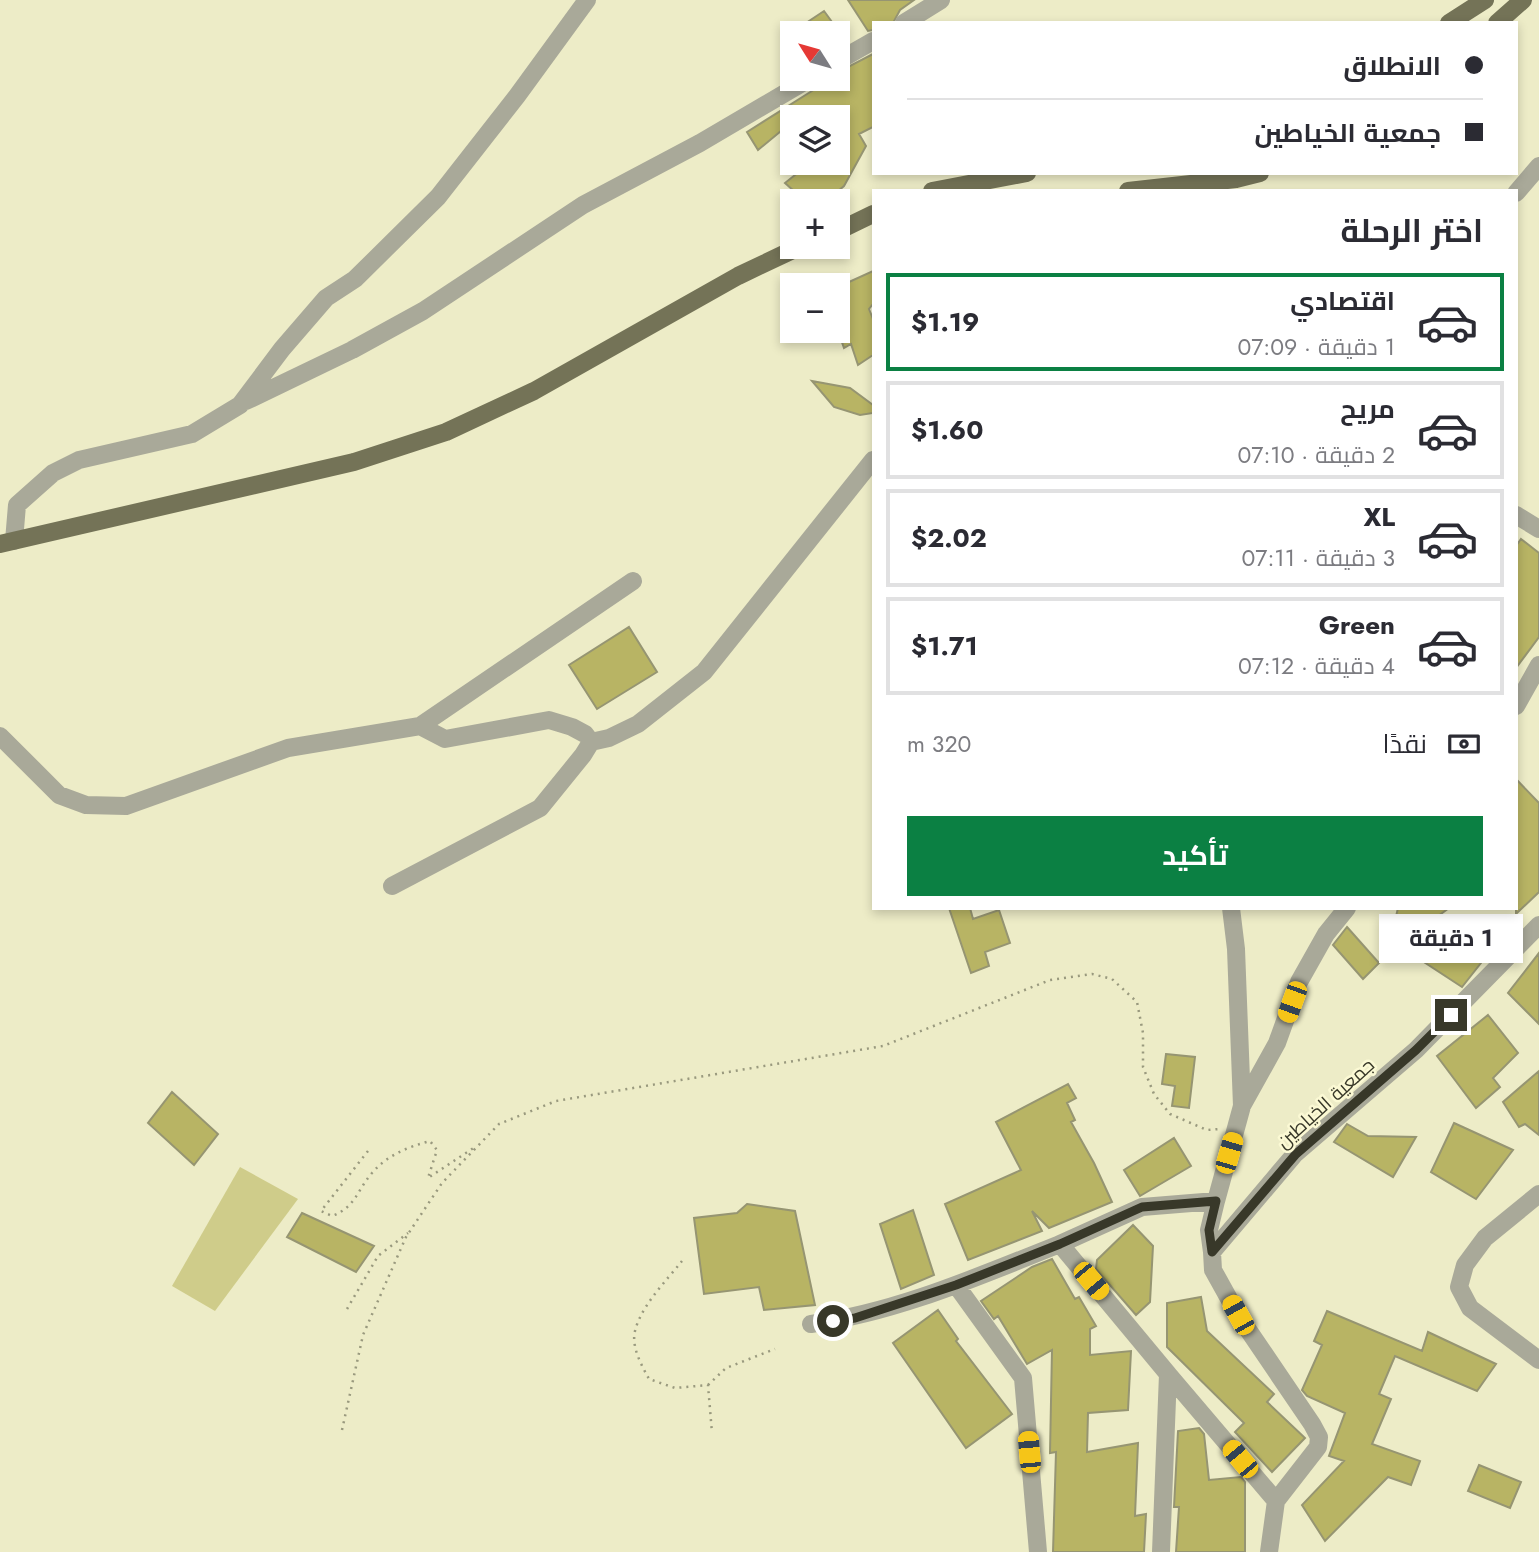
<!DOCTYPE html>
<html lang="ar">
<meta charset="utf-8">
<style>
:root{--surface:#fff;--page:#f7f7f7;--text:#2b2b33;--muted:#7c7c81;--line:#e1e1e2;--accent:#0b8043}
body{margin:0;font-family:Jost,Cairo,sans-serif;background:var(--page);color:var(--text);direction:rtl;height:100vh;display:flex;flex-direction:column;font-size:26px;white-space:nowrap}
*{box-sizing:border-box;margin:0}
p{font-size:23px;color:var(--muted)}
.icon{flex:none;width:38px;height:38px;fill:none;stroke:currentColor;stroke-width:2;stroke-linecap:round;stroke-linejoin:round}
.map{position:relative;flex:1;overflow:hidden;direction:ltr}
.sheet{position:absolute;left:872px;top:189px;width:646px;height:721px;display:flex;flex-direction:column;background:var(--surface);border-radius:0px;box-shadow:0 4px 10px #0003;direction:rtl}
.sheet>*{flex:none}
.guide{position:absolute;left:872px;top:21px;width:646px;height:154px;border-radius:0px;box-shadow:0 4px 10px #0003;direction:rtl;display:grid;align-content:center;height:154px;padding:0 35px;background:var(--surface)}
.needle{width:46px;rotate:307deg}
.controls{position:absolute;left:780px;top:21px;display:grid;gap:14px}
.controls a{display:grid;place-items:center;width:70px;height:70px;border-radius:0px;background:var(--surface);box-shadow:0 4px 10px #0003;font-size:35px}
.end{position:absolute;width:32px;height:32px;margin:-16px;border:9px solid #383829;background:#fff;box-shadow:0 0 0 4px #fff}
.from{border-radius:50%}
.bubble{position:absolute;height:49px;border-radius:0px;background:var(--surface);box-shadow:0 4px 10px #0003;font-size:23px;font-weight:700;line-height:49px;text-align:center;direction:rtl}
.car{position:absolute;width:21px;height:42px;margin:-21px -10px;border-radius:9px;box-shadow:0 0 5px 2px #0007;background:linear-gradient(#f5c518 24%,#345 0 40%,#f5c518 0 76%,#345 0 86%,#f5c518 0)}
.guide b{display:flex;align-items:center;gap:24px;height:66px;font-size:26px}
.guide b+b{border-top:2px solid var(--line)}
.guide i{width:18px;height:18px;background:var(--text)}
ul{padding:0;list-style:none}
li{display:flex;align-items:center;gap:21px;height:98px;margin:0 14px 10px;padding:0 21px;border:4px solid var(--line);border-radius:0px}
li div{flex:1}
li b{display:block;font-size:26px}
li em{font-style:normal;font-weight:700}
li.active{border-color:var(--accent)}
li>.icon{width:63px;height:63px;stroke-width:1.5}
h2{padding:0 35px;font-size:32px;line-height:84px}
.pay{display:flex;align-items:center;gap:18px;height:77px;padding:0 35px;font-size:26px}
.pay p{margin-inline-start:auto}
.cta{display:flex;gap:14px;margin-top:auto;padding:14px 35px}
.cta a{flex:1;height:80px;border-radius:0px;background:var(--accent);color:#fff;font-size:28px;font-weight:700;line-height:80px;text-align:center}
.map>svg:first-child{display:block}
.green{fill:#cfcc8a}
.building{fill:#b8b464;stroke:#969572;stroke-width:2}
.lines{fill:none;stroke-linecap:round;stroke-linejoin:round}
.path{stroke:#99997e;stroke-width:2.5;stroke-dasharray:2 5;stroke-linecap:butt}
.street{stroke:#a9a999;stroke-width:18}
.primary{stroke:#747357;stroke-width:18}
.route{stroke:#383829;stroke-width:9}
.labels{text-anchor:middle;stroke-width:5;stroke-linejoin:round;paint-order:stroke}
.street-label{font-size:19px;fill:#383829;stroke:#fbf9d4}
</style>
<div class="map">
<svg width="1539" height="1552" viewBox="0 0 1539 1552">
<rect width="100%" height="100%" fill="#edecc7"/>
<path class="green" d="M240,1167L298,1199L215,1311L172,1286Z"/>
<path class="building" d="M848,0H914L900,10L893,23H873V30L868,31Z
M824,11L840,33H791Z
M873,54V127L859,134L866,146L844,186L826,201H805L785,183L810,163H838V117H793V148L781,131L758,150L747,132L815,89L826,79H838V72Z
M873,271V304L869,309L873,319V355L858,365L851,344L844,348L838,331V287Z
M812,381L850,388L873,405V413L860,415L834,407Z
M1521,539L1539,553V637L1516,668V546Z
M629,627L657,672L597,709L569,665Z
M1516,779L1539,803V892L1516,914Z
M949,908H970L973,919L999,910L1010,943L985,952L989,966L971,973Z
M1398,908H1449L1397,946L1391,938Z
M1460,925L1488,954L1462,987L1424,962Z
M1347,927L1379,963L1363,979L1333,945Z
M1539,953V1024L1508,993Z
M1488,1015L1518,1053L1493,1078L1500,1087L1476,1108L1437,1056Z
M1166,1054L1195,1057L1189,1108L1172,1106L1175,1086L1162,1084Z
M1539,1071V1135L1525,1124L1519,1127L1503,1102Z
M1068,1084L1076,1098L1067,1103L1075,1120L1071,1122L1094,1163L1112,1202L1049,1228L1032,1211L1042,1231L968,1260L945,1204L1021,1170L996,1122Z
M172,1092L218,1134L194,1165L148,1123Z
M1454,1123L1513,1150L1476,1199L1431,1172Z
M1347,1124L1368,1136L1416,1137L1393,1177L1334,1142Z
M1174,1138L1191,1166L1140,1196L1124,1170Z
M747,1204L795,1211L815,1305L764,1310L759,1287L704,1294L694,1218L737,1213Z
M913,1210L934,1275L901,1289L880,1224Z
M302,1213L374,1246L356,1272L287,1237Z
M1133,1225L1153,1246L1150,1302L1136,1315L1096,1269L1097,1260Z
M1052,1259L1075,1299L1079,1297L1096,1326L1090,1329V1355L1131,1351L1128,1410L1088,1413L1087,1452L1138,1443L1135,1516L1146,1514L1144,1552H1053L1056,1452L1050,1453L1052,1350L1027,1364L998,1316L994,1319L981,1301L1032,1267Z
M1201,1297L1207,1331L1274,1394L1267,1402L1305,1438L1272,1472L1235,1432L1244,1423L1167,1347V1303Z
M938,1310L958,1339L956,1341L1012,1414L966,1448L893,1343Z
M1327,1311L1422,1351L1428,1332L1496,1364L1477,1391L1395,1356L1379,1394L1391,1399L1372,1444L1420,1461L1411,1485L1388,1477L1325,1541L1302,1505L1344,1461L1329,1456L1345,1413L1307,1396L1302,1390L1322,1345L1314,1341Z
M1199,1428L1204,1434L1209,1480L1241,1477L1245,1482V1552H1176L1179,1507H1174L1178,1431Z
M1479,1465L1521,1482L1510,1508L1468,1491Z"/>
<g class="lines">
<path class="path" d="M368,1151L321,1211L332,1216C356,1207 357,1190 372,1173C387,1155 408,1147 430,1141L437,1150L428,1178L475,1147
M682,1261C666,1281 641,1306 635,1331C631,1347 642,1366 649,1379L675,1388L708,1385L712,1433
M347,1309L378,1256L408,1233
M708,1385L726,1368L775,1349
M342,1430L363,1335L406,1237L442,1183L499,1124L556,1101L883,1046L1050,980L1092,974L1112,979L1137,1002L1143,1033V1067L1154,1094L1170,1114L1207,1130L1219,1129"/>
<path class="street" d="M904,23L941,0
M838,61L873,41
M1516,193L1539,166
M246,401L352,350L423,311L583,205L700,143L809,79
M1516,515L1539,529
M14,541L17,505L53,473L79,460L192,434L240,405L282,349L326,298L355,279L438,197L517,96L587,0
M1516,706L1539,665
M420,726L445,739L549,720L572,727L585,734L591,742L609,738L638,724L704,672L873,460
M0,736L59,795L86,805L126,806L288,748L420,726L633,581
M392,886L540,808L583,755L591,742
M1242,1106L1277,1043L1299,982L1326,934L1347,908
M1539,1194L1485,1238L1465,1265L1459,1287L1470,1308L1539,1360
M1212,1252L1209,1230L1216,1201L1242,1106L1236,949L1231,908
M956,1285L1023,1378L1038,1552
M811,1324C898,1312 979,1276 1060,1244
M1168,1374L1060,1244L1142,1207L1216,1201
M1161,1552L1168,1374L1276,1501L1318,1447L1319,1437L1312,1424L1238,1315L1213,1270L1212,1252L1295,1154L1416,1050L1539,925
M1269,1552L1276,1501"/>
<path class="primary" d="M1449,23L1485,0
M1497,23L1523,0
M932,191L1027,173
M1128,191L1236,179L1260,173
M838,231L873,214
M0,544L354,462L446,432L534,391L738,276L799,247"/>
</g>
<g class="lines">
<path class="route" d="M833,1321L855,1318L956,1285L1060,1244L1142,1207L1216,1201L1209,1230L1212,1252L1296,1154L1416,1050L1451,1015"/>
</g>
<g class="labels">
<g class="street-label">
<text transform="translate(1325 1103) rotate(-42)" y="7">جمعية الخياطين</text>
</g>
</g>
</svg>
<div class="controls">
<a><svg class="needle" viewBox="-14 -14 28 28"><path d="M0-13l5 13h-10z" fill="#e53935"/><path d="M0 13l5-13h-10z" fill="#7c7c81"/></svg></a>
<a><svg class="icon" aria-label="layers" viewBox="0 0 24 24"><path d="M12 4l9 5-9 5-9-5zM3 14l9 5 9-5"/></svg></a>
<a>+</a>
<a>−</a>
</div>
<i class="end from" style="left:833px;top:1321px"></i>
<i class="end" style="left:1451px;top:1015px"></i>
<div class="bubble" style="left:1379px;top:914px;width:144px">1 دقيقة</div>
<i class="car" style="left:1292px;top:1002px;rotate:200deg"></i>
<i class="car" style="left:1229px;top:1153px;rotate:16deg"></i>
<i class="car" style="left:1091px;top:1281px;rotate:140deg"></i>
<i class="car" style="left:1238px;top:1315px;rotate:331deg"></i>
<i class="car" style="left:1029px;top:1452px;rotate:355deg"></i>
<i class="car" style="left:1240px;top:1459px;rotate:320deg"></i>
<div class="guide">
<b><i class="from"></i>الانطلاق</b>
<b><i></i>جمعية الخياطين</b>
</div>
<section class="sheet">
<h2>اختر الرحلة</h2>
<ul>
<li class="active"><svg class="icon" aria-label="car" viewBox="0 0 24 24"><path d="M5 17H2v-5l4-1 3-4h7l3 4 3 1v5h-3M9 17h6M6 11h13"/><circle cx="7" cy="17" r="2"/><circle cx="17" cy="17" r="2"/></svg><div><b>اقتصادي</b><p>1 دقيقة · 07:09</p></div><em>$1.19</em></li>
<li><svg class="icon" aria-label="car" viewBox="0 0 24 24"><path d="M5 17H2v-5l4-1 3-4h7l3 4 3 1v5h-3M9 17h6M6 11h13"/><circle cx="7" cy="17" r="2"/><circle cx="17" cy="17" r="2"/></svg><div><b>مريح</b><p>2 دقيقة · 07:10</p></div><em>$1.60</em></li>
<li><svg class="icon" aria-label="car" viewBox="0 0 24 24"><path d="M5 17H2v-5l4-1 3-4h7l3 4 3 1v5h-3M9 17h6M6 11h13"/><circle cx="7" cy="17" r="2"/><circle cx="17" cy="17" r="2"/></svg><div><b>XL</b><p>3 دقيقة · 07:11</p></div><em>$2.02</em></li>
<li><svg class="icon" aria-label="car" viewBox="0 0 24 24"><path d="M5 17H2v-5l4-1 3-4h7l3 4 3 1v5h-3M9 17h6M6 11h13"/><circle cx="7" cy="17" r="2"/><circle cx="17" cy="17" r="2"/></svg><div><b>Green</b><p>4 دقيقة · 07:12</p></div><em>$1.71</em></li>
</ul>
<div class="pay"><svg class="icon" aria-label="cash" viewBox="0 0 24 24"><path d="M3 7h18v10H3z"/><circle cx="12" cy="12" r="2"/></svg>نقدًا<p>320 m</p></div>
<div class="cta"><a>تأكيد</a></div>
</section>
</div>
